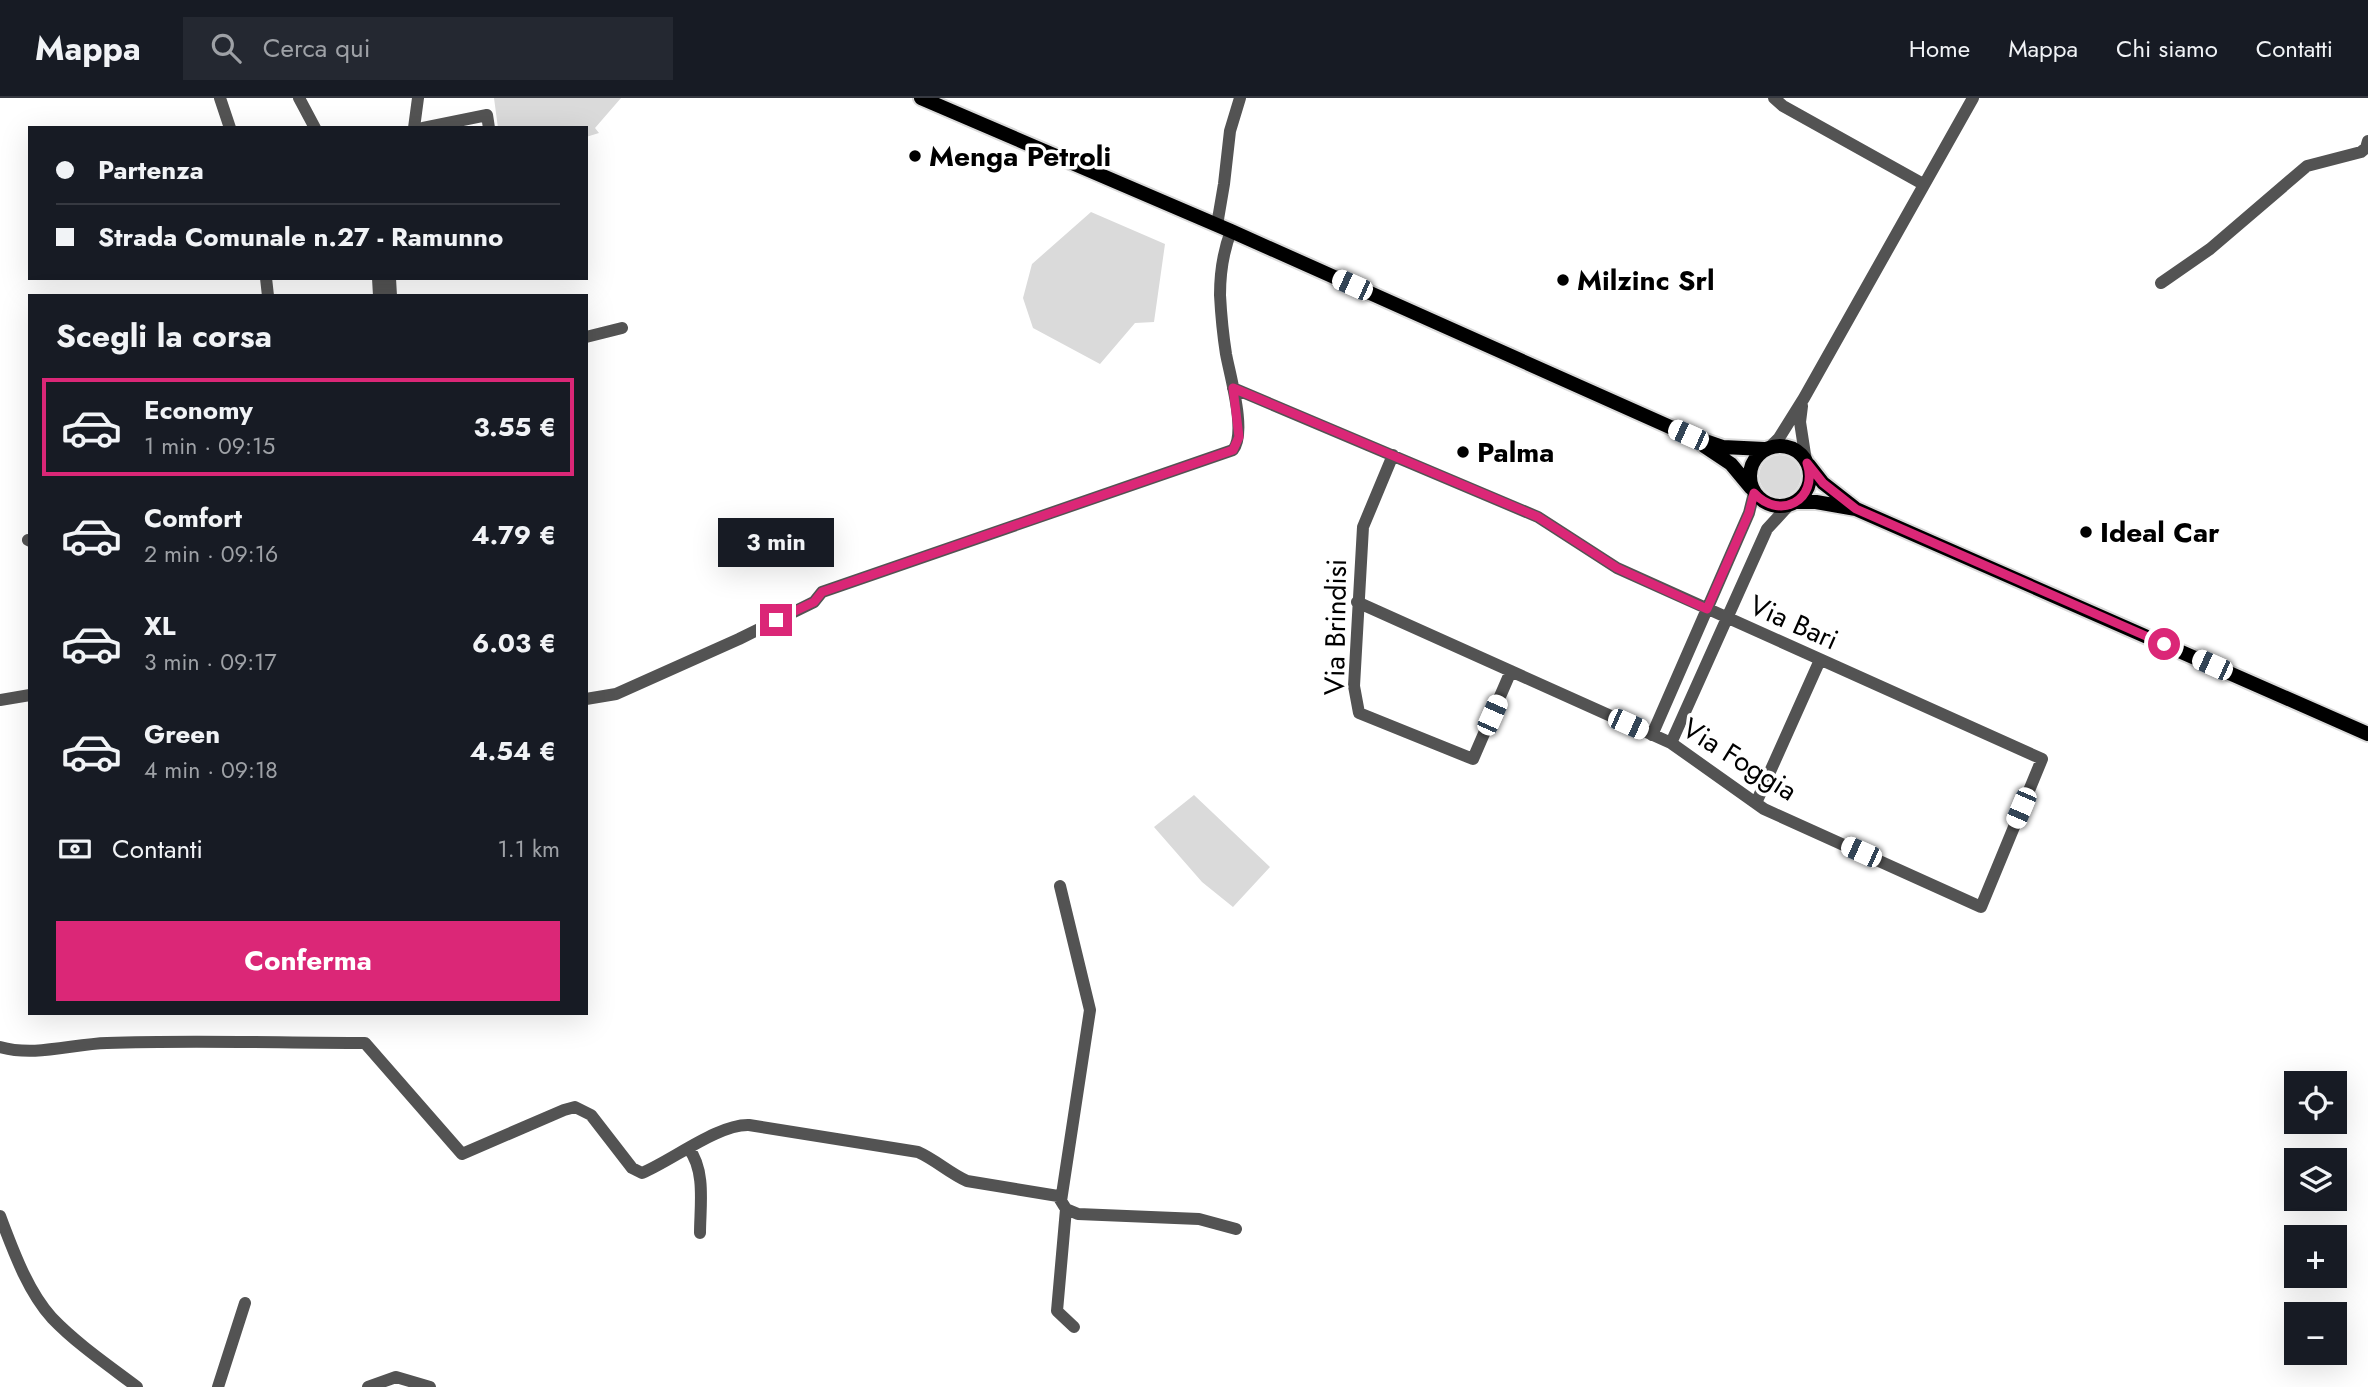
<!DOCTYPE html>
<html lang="it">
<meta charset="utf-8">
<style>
:root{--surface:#171b24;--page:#242831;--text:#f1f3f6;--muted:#9ea1a6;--line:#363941;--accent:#db2777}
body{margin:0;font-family:Jost,sans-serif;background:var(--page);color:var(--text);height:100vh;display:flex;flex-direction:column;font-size:26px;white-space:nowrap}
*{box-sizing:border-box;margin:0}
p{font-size:23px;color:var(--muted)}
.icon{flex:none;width:38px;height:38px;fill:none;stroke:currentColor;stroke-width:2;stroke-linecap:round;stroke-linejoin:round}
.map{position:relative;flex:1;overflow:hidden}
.panel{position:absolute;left:28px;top:196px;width:560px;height:721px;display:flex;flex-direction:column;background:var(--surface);border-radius:0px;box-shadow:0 7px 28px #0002}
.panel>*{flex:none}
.banner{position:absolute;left:28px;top:28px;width:560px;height:154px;border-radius:0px;box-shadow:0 7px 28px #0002;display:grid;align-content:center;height:154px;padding:0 28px;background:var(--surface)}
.buttons{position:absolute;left:2284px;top:973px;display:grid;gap:14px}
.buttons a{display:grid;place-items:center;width:63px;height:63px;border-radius:0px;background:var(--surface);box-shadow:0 7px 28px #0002;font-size:35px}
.end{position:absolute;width:32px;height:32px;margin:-16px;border:9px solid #db2777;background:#fff;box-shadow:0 0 0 4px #fff}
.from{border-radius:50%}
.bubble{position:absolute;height:49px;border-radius:0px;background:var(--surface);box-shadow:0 7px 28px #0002;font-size:23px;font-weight:700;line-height:49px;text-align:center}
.car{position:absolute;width:21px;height:42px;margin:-21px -10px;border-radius:9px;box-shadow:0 0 5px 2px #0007;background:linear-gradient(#fff 24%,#345 0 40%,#fff 0 76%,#345 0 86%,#fff 0)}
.banner b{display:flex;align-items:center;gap:24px;height:66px;font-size:26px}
.banner b+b{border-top:2px solid var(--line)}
.banner i{width:18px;height:18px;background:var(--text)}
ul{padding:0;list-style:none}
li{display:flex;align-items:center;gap:21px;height:98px;margin:0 14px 10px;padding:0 14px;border:4px solid transparent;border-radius:0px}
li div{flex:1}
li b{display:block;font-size:26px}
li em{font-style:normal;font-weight:700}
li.current{border-color:var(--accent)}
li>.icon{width:63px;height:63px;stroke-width:1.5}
h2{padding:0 28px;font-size:32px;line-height:84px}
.pay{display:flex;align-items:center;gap:18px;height:77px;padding:0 28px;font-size:26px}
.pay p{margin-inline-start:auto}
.button{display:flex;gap:14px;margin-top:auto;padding:14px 28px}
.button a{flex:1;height:80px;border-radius:0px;background:var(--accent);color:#fff;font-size:28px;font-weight:700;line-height:80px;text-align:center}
header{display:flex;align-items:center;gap:42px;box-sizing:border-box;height:98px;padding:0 35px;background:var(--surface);border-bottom:2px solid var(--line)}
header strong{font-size:33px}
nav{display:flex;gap:38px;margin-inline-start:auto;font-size:24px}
.search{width:490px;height:63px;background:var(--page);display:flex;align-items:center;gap:18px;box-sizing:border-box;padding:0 24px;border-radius:0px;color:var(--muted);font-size:26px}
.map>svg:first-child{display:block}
.green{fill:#dadada}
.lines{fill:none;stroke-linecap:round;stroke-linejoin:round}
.major-casing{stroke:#dbdbdb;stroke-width:18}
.minor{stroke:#535353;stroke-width:12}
.major{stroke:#000;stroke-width:14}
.route{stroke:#db2777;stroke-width:9}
.poi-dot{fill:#000;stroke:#fff;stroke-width:2.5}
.labels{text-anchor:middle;stroke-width:7;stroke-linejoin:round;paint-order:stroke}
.poi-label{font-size:28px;font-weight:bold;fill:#000;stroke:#fff;text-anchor:start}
.street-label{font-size:28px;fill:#000;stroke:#fff}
</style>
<header>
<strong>Mappa</strong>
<div class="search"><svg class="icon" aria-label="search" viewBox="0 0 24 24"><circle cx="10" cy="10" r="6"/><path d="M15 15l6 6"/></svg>Cerca qui</div>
<nav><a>Home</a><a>Mappa</a><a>Chi siamo</a><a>Contatti</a></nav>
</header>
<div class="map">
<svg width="2368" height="1289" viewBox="0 0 2368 1289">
<rect width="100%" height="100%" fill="#fff"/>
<path class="green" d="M494,0H621L595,30L599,35L586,39V30H498Z
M1091,114L1165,146L1154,224L1135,225L1100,266L1033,230L1023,200L1032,166Z
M1759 378a21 21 0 1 1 42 0a21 21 0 1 1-42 0Z
M1194,697L1270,769L1233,809L1202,784L1154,729Z"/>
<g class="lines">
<g class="major-casing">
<path id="major" d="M921,0L1231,133L1688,337L1723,349L1764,351
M1750 378a30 30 0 1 1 60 0a30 30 0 1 1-60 0Z
M1704,348L1731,366L1751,390
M1809,367L1823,385L1855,410
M1796,404H1816L1856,411L2368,636"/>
</g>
<path class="minor" d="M220,0L230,30
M299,0L315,30
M1774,0L1783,8L1923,86
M414,30L418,0
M423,30L487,17L489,30
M1217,127L1224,86L1230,33L1240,0
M266,180L268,198
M378,180L379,198
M390,180L391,198
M2161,185L2210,151L2307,68L2361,54L2366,50L2368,43
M586,239L622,230
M1233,290L1538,419L1617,470L2042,661L1981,809L1764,711L1671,645L1357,504
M1802,308L1800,324L1806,363
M1770,349L1779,340L1804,300L1973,0
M1393,357L1363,429L1354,588L1359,615L1473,661L1511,573
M28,442L30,443
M586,601L616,596L739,541L814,504L822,494L1233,352C1247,335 1230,278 1226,256C1223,237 1221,216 1220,197C1220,174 1223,154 1231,133
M0,602L30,597
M1652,637L1749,415L1754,395
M1671,645L1767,431L1790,406
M1756,705L1820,562
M1060,788L1090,912L1061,1103
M0,949C35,959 72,946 107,945C193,942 279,945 365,945L462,1056L564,1012L575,1009L591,1017L632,1070L642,1075C673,1062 718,1026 749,1027L918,1054C936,1062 949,1075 967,1083L1058,1098L1066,1111L1078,1116L1199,1121L1236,1131
M689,1051C706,1073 700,1109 700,1135
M1066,1111L1057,1213L1074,1229
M0,1118C13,1152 27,1192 52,1220C77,1246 108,1267 137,1289
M218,1289L245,1205
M368,1289L396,1279L430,1289"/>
<use href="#major" class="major"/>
</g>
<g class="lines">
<path class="route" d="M776,522L814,504L822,494L1233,352L1239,339L1233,290L1538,419L1617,470L1707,511L1749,415L1754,395C1780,423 1819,402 1807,365L1823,385L1856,411L2164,546"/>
</g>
<g class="poi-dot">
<circle cx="915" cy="58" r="7"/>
<circle cx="1563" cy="182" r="7"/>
<circle cx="1463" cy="354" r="7"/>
<circle cx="2086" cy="434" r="7"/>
</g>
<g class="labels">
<g class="poi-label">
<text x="929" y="68">Menga Petroli</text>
<text x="1577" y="192">Milzinc Srl</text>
<text x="1477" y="364">Palma</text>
<text x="2100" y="444">Ideal Car</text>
</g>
<g class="street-label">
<text transform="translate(1794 524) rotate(24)" y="10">Via Bari</text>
<text transform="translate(1335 529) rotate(-89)" y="10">Via Brindisi</text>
<text transform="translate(1740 661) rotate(32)" y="10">Via Foggia</text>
</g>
</g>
</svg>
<div class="buttons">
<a><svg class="icon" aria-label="locate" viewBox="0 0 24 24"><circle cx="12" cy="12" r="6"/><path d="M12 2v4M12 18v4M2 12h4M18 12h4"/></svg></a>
<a><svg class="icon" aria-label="layers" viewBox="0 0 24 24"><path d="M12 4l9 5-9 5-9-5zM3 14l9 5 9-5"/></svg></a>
<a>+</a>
<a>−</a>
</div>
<i class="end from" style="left:2164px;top:546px"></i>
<i class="end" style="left:776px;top:522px"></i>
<div class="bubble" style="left:718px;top:420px;width:116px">3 min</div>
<i class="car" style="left:1352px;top:187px;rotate:294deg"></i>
<i class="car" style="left:1688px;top:337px;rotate:294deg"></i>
<i class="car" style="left:2212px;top:567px;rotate:294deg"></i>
<i class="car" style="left:1492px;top:617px;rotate:24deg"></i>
<i class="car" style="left:1628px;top:626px;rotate:114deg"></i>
<i class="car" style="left:2021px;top:710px;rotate:203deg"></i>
<i class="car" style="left:1861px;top:754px;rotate:294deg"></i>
<div class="banner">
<b><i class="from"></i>Partenza</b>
<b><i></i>Strada Comunale n.27 - Ramunno</b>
</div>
<section class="panel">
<h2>Scegli la corsa</h2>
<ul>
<li class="current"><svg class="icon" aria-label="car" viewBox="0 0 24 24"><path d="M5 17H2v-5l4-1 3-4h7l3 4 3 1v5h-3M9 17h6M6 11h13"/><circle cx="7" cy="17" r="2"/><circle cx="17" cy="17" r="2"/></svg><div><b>Economy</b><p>1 min · 09:15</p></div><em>3.55 €</em></li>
<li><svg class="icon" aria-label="car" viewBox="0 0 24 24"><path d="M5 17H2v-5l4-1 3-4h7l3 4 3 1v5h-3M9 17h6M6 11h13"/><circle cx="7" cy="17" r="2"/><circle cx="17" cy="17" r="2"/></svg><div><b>Comfort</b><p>2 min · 09:16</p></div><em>4.79 €</em></li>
<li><svg class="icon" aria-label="car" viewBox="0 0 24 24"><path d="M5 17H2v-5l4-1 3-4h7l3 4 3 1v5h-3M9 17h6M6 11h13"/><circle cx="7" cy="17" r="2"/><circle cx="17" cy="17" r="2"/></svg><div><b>XL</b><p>3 min · 09:17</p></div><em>6.03 €</em></li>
<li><svg class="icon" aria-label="car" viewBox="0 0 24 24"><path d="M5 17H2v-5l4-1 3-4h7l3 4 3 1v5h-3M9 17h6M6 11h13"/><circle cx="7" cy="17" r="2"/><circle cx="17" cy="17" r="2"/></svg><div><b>Green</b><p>4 min · 09:18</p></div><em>4.54 €</em></li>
</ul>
<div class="pay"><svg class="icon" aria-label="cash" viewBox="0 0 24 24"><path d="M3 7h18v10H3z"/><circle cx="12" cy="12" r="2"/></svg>Contanti<p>1.1 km</p></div>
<div class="button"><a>Conferma</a></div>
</section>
</div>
